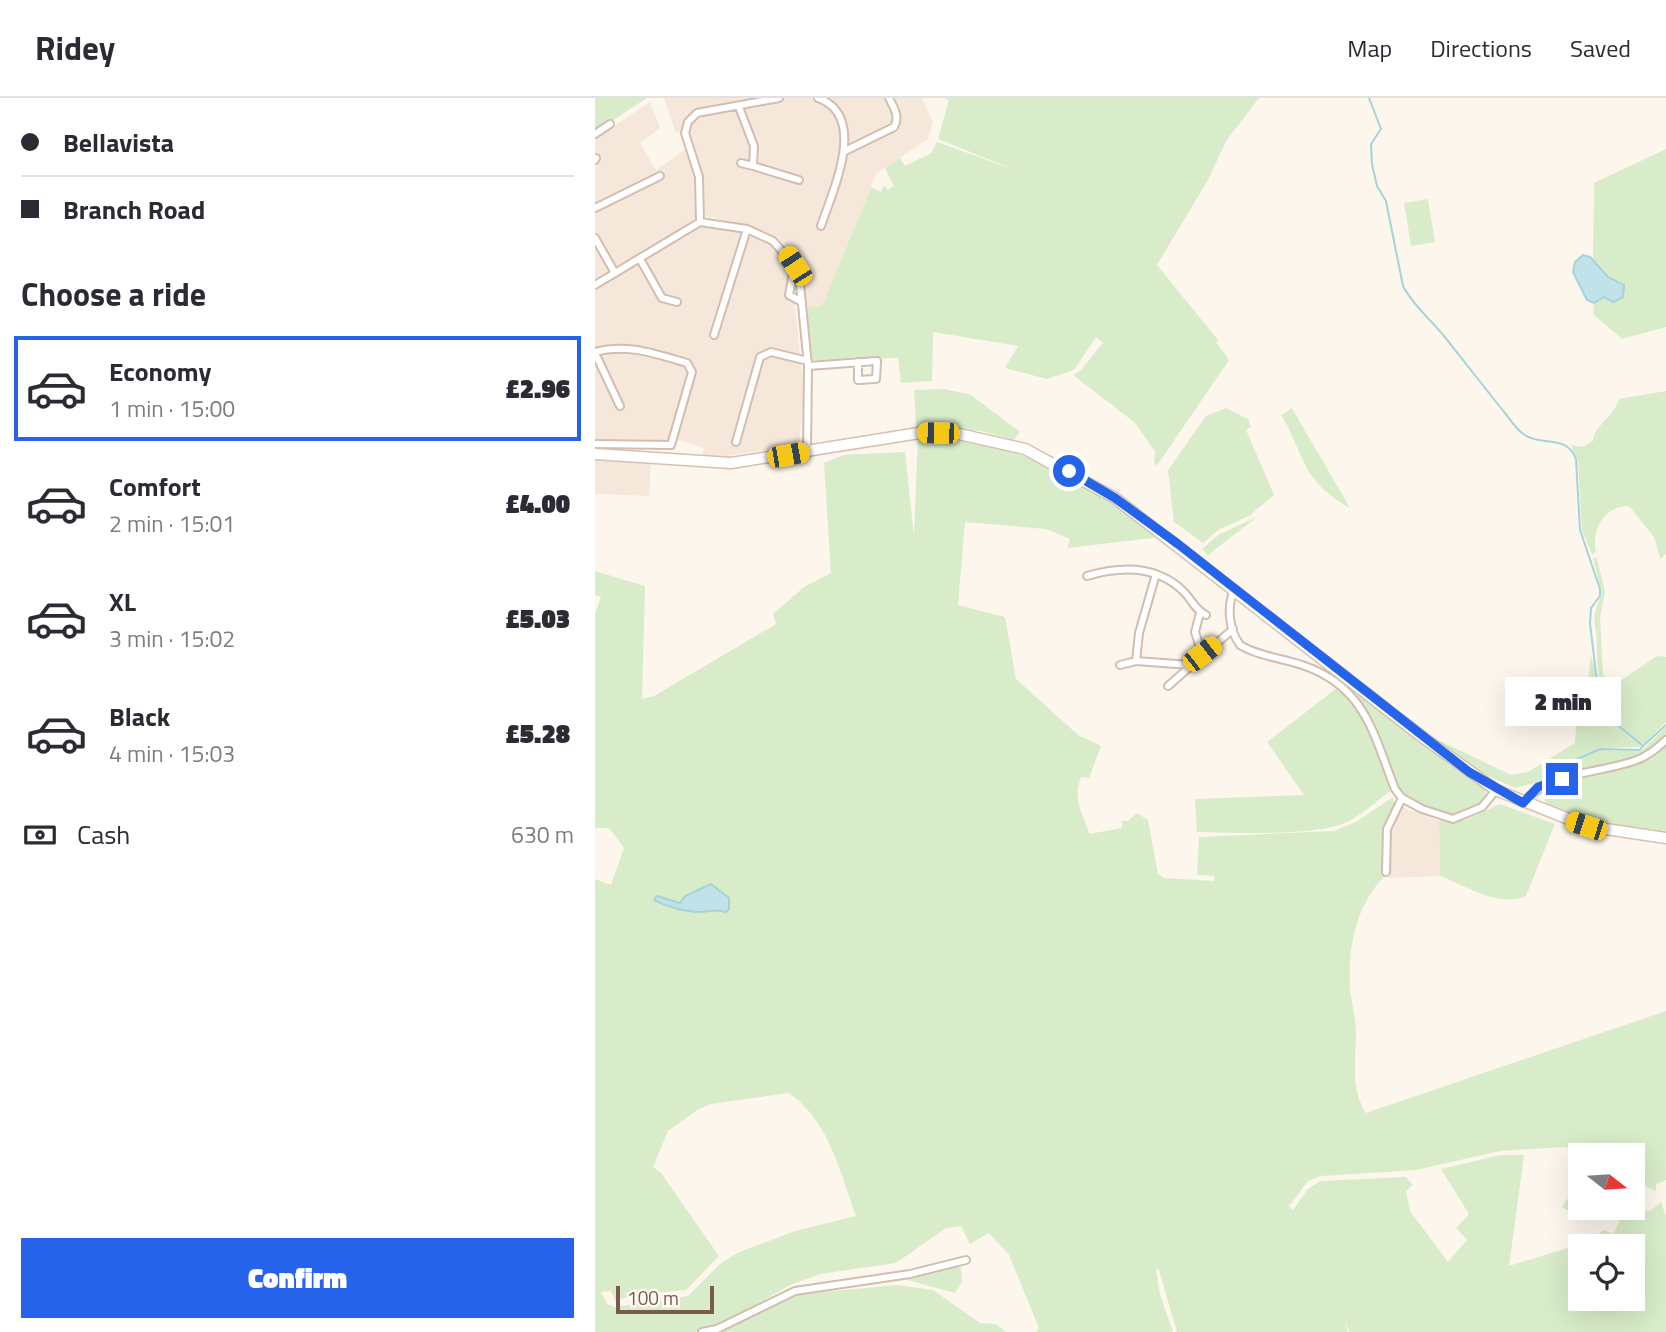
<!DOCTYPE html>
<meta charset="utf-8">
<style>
:root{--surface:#fff;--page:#f2f2f3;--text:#2b2b33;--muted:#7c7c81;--line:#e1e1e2;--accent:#2563eb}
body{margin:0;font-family:"Titillium Web",sans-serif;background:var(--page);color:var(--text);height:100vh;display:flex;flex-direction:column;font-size:26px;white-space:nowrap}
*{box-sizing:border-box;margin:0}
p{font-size:23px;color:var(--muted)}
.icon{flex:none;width:38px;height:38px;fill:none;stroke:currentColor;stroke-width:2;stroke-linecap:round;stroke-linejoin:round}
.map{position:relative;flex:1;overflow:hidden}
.side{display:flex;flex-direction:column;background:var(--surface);width:595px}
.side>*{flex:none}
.top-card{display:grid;align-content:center;height:154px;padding:0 21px;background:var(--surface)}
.needle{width:46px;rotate:107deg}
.fabs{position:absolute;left:973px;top:1045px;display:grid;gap:14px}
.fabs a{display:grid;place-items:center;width:77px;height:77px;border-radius:0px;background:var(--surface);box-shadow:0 7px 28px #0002;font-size:35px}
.scale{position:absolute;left:21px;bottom:18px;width:98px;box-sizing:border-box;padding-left:7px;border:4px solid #7a5c4d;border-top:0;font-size:19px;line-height:24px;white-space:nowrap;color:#7a5c4d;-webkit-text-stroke:5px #fffaf3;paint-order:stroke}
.end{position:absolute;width:32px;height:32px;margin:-16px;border:9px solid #2563eb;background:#fff;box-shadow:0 0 0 4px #fff}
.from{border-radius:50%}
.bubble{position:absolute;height:49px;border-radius:0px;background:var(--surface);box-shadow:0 7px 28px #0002;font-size:23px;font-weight:800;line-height:49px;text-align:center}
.car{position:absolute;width:21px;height:42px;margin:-21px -10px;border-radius:9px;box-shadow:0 0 5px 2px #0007;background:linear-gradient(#f5c518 24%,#345 0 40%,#f5c518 0 76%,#345 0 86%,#f5c518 0)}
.top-card b{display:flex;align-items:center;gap:24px;height:66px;font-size:26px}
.top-card b+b{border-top:2px solid var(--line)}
.top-card i{width:18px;height:18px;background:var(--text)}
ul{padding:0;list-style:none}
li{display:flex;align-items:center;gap:21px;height:105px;margin:0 14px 10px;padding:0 7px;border:4px solid transparent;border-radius:0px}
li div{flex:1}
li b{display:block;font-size:26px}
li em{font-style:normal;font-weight:800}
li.active{border-color:var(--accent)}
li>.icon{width:63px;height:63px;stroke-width:1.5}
h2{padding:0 21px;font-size:32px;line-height:84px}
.pay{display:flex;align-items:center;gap:18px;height:77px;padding:0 21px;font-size:26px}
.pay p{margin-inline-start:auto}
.cta{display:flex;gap:14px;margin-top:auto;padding:14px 21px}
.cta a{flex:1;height:80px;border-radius:0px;background:var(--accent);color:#fff;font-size:28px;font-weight:800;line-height:80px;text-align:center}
header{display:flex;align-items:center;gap:42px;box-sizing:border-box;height:98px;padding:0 35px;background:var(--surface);border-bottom:2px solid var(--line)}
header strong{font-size:33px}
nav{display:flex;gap:38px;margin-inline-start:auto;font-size:24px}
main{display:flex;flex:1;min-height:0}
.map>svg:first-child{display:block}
.residential{fill:#f5e8da}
.green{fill:#d8ecc9;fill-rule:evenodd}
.water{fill:#bfe3e8;stroke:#a5d3da;stroke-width:2}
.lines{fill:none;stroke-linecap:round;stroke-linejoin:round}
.stream{stroke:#a5d3da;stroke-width:2}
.minor-casing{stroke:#d1beb0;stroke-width:10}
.secondary-casing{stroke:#d6c0b0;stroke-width:13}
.minor{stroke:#fff;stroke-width:6}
.secondary{stroke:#fff;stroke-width:10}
.route{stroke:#2563eb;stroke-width:9}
</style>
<header>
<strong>Ridey</strong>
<nav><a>Map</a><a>Directions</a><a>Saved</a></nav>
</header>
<main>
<section class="side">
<div class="top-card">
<b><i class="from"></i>Bellavista</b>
<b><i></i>Branch Road</b>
</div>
<h2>Choose a ride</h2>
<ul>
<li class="active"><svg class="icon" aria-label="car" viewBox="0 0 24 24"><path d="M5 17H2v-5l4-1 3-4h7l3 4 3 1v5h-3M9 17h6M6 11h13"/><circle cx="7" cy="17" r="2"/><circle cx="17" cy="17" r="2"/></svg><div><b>Economy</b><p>1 min · 15:00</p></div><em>£2.96</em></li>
<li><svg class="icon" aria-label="car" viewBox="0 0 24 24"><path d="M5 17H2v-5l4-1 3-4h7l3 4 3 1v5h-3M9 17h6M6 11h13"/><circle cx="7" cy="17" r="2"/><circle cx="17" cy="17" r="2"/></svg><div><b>Comfort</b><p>2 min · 15:01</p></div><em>£4.00</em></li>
<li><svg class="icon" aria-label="car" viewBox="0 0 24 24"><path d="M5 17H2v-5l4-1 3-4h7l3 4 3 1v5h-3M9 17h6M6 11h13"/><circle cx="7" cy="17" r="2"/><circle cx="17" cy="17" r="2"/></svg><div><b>XL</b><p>3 min · 15:02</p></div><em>£5.03</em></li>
<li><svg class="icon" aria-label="car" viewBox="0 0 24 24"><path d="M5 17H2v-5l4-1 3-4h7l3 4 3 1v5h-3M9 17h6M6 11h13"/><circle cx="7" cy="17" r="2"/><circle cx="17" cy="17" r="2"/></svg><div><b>Black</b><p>4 min · 15:03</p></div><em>£5.28</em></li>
</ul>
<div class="pay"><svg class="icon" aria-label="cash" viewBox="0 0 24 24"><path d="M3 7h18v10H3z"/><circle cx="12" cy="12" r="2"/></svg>Cash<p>630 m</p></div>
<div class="cta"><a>Confirm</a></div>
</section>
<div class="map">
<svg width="1071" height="1234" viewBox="0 0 1071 1234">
<rect width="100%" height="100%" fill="#fdf6ec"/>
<path class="residential" d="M69,0H327L338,24L333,41L281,76L227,208L212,209L206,167L183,140L153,127L110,118L107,75L96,37L80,33Z
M55,4L65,30L45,45L61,72L91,51L101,88L100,124L109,129L144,134L177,145L196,172L209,294L204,347L125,359L107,358L109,350L84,342L0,344V41Z
M0,361L56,364L54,398L0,396Z
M807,709L844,723L845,778L793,780L794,733Z"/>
<path class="green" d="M0,0H52L0,34Z
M349,0H664L631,43L613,82L562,167L623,242L621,244L634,262L563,366L559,367L560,353L539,324L478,277L486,272L508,245L501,239L479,272L452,281L410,270L423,248L338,234L337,283L306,285L303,260L217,262L212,209L227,208L276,89L286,94L289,87L293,92L299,88L290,70L305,60L310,68L336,55L342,44L423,73L343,41L354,2Z
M1071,51V229L1027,241L998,216L999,205L1009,199L1015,203L1026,184L1013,179L998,162L999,85Z
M833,101L840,144L816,148L809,105Z
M350,291L376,297L425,334L419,342L386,333L321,329L319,292Z
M1071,293V456L1065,461L1059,439L1034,408C1009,408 996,432 1001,454L997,456L987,433L983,363L976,347L987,349L998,343C999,327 1020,318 1024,301Z
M631,310L653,321L656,329L651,332L679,397L654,418L623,432L608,445L579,424L573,372L611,318Z
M697,310L755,410C705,382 711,358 686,317Z
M323,340C428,342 483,380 566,439L472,450L475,441L451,431L370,424L363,507L410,519L421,581L483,637L506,648L494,680L486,679C477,706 488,712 494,736L527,730V723H533L542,715L553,722L563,776L569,780L619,783V778L602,777L604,739L739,733L761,724L798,699L800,712L789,730V779C761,807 753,849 755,888C756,905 761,920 761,936C761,963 755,991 771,1015L1071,913V1082L1061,1086V1093L1038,1082V1057H990L970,1049L905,1053L821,1072L726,1078L713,1083L694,1108L698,1112L713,1091L725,1083L811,1079L818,1087L811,1093L815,1113L853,1164L872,1142L861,1130L874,1116L846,1071L906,1057H929L914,1168L992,1144L1009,1132L1018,1136L1032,1110L1055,1113L1066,1104L1071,1119V1234H755L750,1225L753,1234H582L564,1172L561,1171L565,1197L578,1234H441L444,1230L414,1157L394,1135L375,1146L366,1128L351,1130L301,1165L225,1176L195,1187L123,1229L101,1234H0V781L16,787L29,750L14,730H0V516L6,499L0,497V473L50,488L47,601L59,598L181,526L178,516L209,489L236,475L229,365L249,357L310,354L319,438ZM194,995C234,1023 245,1074 261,1118L200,1133L144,1154L126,1165L93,1198L20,1209L12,1206L6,1194L16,1193L20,1203L39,1197L91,1192L124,1158L66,1075L58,1069L73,1033L102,1012L116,1006ZM985,1148H1038V1200H985Z
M662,419L613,457L607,451L623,437Z
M998,460H1002L1010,494L1005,519L1008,577L1015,582L1025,583L1062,558L1071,559V624L1048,647C1013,633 1001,583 1002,550C1003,526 993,522 1007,497Z
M996,558L1015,621L1047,649L1004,650L968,667L1005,652L1046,653L1071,629V640L1047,658L920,690L887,675L839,640L916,677L933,674L980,645L981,629L970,618L973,603L992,590Z
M742,590C771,612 790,656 795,693C780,704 766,718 750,725C721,738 637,735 602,734L600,701L709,697L672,644Z
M765,595L890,690L892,701L860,718C840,715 820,707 805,693L776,621L762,599Z
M1071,648V734L994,723L951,706L947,693L952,689L1057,661Z
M905,706L960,726L931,798C905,810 871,788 845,778L844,723L871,722Z
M985,1082V1110H1000L993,1123L967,1109Z
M360,1167L366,1170L367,1184L360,1195L312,1182Z
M302,1187L338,1192L385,1225L401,1226L411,1234H119L198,1197Z"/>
<path class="water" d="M988,157L995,159L1013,179L1029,187L1028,199L1018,204L1009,199L999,205L992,202L978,174L980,164Z
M116,786L134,800V811L131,814C119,810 115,814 104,814C92,814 69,808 59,802L62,798L85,805L90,798Z"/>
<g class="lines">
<path class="stream" d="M774,0L786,31L776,46L777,66L782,88L791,103L808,188C817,206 836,222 849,238C869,263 889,289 909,314C915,321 920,330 927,335C946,350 971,335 981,361L985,432L1005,491V498L996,510L995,525L1001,576L1015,621L1048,648L1071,627
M969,667L1005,651L1045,652L1047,649"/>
<g class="minor-casing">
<path id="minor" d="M223,0C274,18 237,94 226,128
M144,9L159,48L158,68L204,82
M0,36L15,26
M250,53L299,29C305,19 299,10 294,0
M0,62L1,60
M146,65L158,68
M0,110L65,78
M105,124L104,79L90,35L93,24L102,15L184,0
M0,140L20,175
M45,161L67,200L82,204
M199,170L194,197L207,204
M0,187L105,124L152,131L178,143L200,168L205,186L213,268L212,354
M119,237L152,131
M0,254C32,245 61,256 92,265L97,274L76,347L0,346
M0,255L25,308
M213,268L282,263L281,281L263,282V264
M141,344L165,259L176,254L213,263
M492,478C526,468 562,467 589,494C597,502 600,512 611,517
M640,491C631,507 634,532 645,547C663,558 686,560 707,567C770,588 778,635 800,691L807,700L827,711L858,721L887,709L901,692
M605,515L600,534L607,556
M541,563L544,535L561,476
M525,567L541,563L595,567
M573,588L638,531
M929,703C959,673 1001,676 1039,663C1052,659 1061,651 1071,642
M791,774L792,731L807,700
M107,1234L122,1231L200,1193L315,1176L371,1162"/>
</g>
<g class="secondary-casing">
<path id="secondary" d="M0,356L136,365L324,335L364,336L430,351L520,400L826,638L901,692L991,728L1071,740"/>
</g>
<use href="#minor" class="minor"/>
<use href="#secondary" class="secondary"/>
</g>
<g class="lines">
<path class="route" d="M474,373L520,400L583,446L874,674L928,705L943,689L967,681"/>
</g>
</svg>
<div class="fabs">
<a><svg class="needle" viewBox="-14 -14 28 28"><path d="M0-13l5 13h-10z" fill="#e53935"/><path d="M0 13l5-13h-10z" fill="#7c7c81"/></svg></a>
<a><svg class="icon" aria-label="locate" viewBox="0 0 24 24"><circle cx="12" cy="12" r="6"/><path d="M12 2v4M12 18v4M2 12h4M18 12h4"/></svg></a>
</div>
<div class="scale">100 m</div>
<i class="end from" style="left:474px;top:373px"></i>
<i class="end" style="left:967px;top:681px"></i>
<div class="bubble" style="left:910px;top:579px;width:116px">2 min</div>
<i class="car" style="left:200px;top:168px;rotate:327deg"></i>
<i class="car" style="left:343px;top:335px;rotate:271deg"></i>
<i class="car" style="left:193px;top:357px;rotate:80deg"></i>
<i class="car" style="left:607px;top:556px;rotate:52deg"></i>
<i class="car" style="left:991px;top:728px;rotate:288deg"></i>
</div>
</main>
